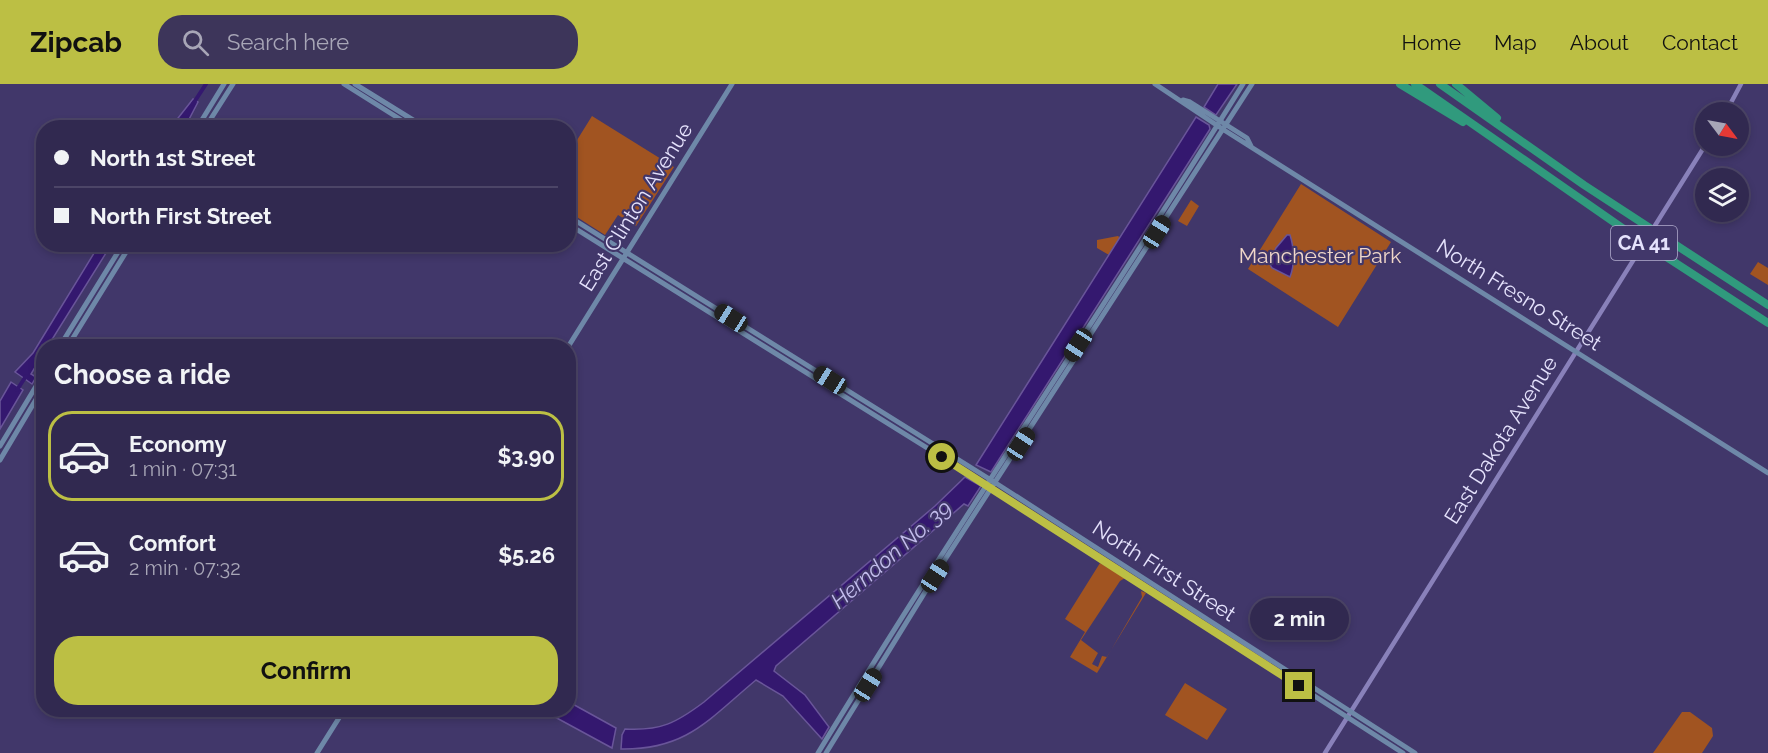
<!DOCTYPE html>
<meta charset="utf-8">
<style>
:root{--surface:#312950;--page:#3d355a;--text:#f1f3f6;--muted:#a8a6b7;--line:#4c4567;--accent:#bcbf44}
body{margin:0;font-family:Raleway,sans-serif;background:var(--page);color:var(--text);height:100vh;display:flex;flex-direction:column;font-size:22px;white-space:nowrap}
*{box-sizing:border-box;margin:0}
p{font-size:20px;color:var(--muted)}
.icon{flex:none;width:33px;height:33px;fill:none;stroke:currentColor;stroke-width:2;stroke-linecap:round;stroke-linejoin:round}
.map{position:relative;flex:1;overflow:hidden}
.sheet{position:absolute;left:36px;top:255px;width:540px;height:378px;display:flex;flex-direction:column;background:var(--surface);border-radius:24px;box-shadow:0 3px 9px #0003,0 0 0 2px var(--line)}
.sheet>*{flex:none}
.banner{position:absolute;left:36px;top:36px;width:540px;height:132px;border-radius:24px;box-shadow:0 3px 9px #0003,0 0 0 2px var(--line);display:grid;align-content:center;height:132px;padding:0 18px;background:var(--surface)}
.needle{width:39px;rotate:122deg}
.buttons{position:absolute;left:1695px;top:18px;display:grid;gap:12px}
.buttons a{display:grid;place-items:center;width:54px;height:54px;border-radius:50%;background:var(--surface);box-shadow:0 3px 9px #0003,0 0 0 2px var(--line);font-size:30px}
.end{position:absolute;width:27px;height:27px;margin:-14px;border:8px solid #bcbf44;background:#111;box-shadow:0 0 0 3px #111}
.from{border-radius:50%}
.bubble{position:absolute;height:42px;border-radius:21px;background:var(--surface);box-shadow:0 3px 9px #0003,0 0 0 2px var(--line);font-size:20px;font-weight:700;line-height:42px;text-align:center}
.car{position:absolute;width:18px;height:36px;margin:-18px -9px;border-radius:8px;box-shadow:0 0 4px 2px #0007;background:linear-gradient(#222 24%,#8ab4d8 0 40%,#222 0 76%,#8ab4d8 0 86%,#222 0)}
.banner b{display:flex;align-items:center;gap:21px;height:57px;font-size:22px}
.banner b+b{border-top:2px solid var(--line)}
.banner i{width:15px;height:15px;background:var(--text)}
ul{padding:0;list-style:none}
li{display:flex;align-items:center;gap:18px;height:90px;margin:0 12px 9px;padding:0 6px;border:3px solid transparent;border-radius:24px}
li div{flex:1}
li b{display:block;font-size:22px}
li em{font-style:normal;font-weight:700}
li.active{border-color:var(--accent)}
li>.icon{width:54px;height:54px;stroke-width:1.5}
h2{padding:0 18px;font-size:27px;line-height:72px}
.action{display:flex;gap:12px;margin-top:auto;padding:12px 18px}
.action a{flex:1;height:69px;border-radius:24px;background:var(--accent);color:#111;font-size:24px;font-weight:700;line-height:69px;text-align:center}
header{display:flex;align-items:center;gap:36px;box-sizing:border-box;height:84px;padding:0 30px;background:var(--accent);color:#111}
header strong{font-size:28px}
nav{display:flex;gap:33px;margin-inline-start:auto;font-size:21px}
.search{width:420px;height:54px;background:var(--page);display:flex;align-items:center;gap:15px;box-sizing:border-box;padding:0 21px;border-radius:24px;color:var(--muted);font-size:22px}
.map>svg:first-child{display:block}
.green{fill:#a15421}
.water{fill:#34186f;stroke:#695599;stroke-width:1.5}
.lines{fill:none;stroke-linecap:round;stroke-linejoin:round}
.canal{stroke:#34186f;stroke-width:4}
.tertiary{stroke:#8981ba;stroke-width:4.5}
.secondary{stroke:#6e88a8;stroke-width:5}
.motorway{stroke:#309a7d;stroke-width:8}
.route{stroke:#bcbf44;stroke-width:8}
.labels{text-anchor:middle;stroke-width:4.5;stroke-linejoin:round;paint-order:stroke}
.shield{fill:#41376a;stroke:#b4afd0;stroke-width:1.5}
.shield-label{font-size:20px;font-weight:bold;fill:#e5e2fc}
.street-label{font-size:21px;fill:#e5e2fc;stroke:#41376a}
.park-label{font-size:21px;fill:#f0d7c9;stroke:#41376a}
.water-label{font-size:22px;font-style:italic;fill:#c3bded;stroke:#41376a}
</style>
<header>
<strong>Zipcab</strong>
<div class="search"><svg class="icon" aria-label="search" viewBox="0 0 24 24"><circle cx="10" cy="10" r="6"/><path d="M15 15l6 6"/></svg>Search here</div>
<nav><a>Home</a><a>Map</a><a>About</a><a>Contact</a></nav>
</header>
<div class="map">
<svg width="1768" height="669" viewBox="0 0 1768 669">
<rect width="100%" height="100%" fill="#41376a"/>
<path class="green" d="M592,32L674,83L636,142L618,131L605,151L569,128V69Z
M1301,100L1391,158L1338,243L1248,185Z
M1191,116L1199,122L1187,142L1178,137Z
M1118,152L1120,154L1109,171L1097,164V156Z
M1758,178L1768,184V201L1750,190Z
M1100,479L1125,494L1120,497L1081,556L1098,569L1092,580L1098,583L1102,572L1107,573L1142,513L1141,507L1146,509L1097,589L1070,573L1085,548L1065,535Z
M1185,599L1227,625L1207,656L1165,631Z
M1682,628H1690L1712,644L1713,652L1702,669H1653Z"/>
<path class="water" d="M1218,0H1237L1216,31L1204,23Z
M193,15L198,18L185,43H171Z
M1196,33L1209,41L1210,45L991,388L976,381Z
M1287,151H1290C1294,163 1295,181 1290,193L1272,184L1269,179L1276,164Z
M99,161H111L48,262H44L43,270L31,290L36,293L32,300L15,288L33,269Z
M11,298L23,306L0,345V317Z
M965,393L981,402L968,422L964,420L776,582L774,587L805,611L829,643L822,655L783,612L756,596C709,635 687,666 621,665L622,651L625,645C661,647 676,639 704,618L935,422Z
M569,618L616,644L612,664L542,626H568Z"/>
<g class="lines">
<path class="canal" d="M193,20L206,0
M17,306L26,292"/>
<path class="tertiary" d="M1726,28L1741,0
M1325,669L1706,60"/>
<path class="secondary" d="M344,0L414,44
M355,0L426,44
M1155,0L1224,46L1768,389
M1183,16L1190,18L1247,54L1251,62
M197,44L224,0
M205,44L233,0
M568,132L991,396L1415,669
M568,140L993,405L1403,669
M60,262L123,160
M68,262L131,160
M568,263L732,0
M0,362L44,289
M0,376L44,302
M317,669L344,626
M818,669C955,443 1104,225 1243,0
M826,669L946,474L1252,0"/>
<path class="motorway" d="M1400,0L1463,38
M1415,0L1631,150L1768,239
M1440,0L1584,101L1768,221
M1456,0L1497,34"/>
</g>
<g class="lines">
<path class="route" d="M942,373L1299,602"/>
</g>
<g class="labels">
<rect class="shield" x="1611" y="142" width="66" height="34" rx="4.5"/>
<g class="shield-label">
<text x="1644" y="166">CA 41</text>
</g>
<g class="street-label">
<text transform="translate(636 123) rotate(-58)" y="7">East Clinton Avenue</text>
<text transform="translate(1519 211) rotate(32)" y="7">North Fresno Street</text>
<text transform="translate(1501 356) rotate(-58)" y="7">East Dakota Avenue</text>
<text transform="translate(1164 487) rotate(33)" y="7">North First Street</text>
</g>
<g class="park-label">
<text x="1320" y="179">Manchester Park</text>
</g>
<g class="water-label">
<text transform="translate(891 470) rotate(-41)" y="8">Herndon No. 39</text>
</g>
</g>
</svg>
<div class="buttons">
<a><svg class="needle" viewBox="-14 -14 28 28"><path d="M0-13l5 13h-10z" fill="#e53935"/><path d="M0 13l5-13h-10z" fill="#a8a6b7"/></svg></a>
<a><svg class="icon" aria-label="layers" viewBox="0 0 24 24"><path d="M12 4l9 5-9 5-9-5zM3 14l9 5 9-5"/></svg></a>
</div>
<i class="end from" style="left:942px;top:373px"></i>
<i class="end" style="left:1299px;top:602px"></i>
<div class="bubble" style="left:1250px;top:514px;width:99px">2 min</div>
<i class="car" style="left:1157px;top:148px;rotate:32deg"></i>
<i class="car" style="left:731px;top:234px;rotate:302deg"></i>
<i class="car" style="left:1078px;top:261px;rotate:213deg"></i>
<i class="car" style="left:830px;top:296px;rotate:302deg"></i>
<i class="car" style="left:1021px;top:360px;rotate:33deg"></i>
<i class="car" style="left:935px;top:492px;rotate:33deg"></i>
<i class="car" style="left:868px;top:601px;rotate:32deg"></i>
<div class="banner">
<b><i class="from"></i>North 1st Street</b>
<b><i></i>North First Street</b>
</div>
<section class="sheet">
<h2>Choose a ride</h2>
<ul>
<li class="active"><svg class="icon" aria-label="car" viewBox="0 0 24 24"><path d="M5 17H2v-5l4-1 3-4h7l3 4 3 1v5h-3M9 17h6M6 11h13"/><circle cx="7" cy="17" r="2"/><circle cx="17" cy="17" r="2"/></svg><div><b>Economy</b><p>1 min · 07:31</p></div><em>$3.90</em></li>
<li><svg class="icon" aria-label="car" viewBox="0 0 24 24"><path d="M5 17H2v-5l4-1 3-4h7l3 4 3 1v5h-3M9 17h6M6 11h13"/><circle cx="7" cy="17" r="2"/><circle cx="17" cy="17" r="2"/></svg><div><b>Comfort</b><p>2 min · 07:32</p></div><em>$5.26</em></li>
</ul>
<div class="action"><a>Confirm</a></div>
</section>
</div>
